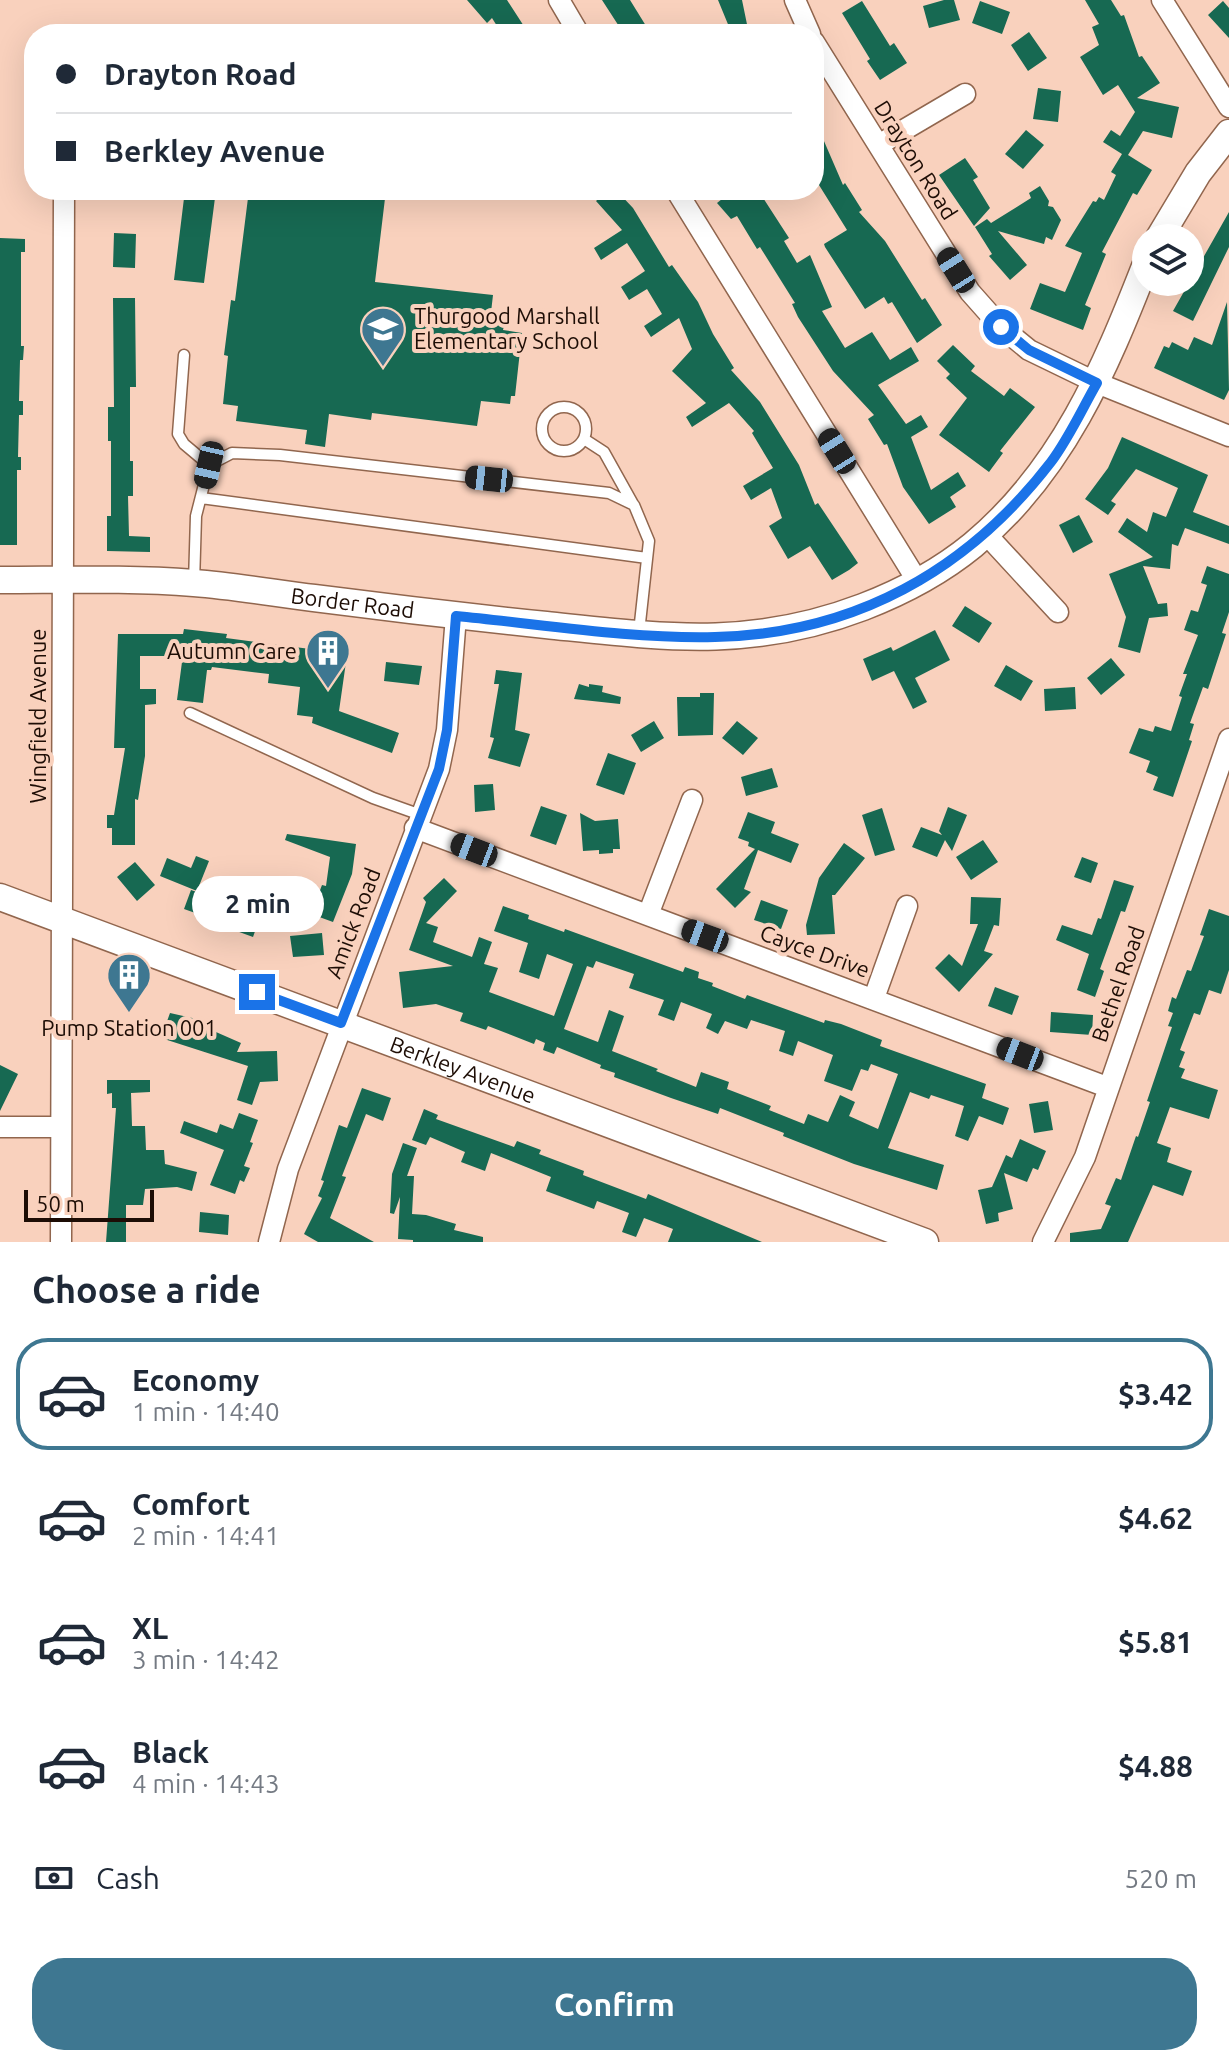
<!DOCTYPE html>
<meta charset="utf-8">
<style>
:root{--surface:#fff;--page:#f2f2f3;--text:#1f2937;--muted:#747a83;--line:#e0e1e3;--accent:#3e7791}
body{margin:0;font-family:Ubuntu,sans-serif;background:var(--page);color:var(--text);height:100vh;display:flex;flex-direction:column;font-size:30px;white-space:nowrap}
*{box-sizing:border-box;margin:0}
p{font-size:26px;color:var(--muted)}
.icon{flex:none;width:44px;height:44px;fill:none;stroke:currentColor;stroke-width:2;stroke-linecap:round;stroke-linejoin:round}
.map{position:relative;height:1242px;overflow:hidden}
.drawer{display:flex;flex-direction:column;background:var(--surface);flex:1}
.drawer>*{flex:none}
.hud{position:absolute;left:24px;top:24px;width:800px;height:176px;border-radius:32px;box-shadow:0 8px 32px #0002;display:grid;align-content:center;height:176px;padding:0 32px;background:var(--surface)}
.tools{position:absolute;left:1132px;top:224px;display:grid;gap:16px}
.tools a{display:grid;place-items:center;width:72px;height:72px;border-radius:50%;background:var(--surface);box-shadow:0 8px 32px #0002;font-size:40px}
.scale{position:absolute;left:24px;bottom:20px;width:130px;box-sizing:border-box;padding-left:8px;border:4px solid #1d0d05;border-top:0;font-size:22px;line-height:28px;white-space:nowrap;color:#1d0d05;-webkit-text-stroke:6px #f9d1bd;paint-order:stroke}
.end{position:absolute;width:36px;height:36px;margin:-18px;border:10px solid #1a73e8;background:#fff;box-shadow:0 0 0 4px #fff}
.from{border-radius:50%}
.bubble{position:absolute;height:56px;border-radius:28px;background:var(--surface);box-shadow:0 8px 32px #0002;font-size:26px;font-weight:600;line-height:56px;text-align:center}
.car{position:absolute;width:24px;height:48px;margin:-24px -12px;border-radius:10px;box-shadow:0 0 6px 2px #0007;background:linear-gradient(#222 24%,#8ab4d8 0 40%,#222 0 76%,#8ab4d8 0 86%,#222 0)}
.hud b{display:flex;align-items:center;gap:28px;height:76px;font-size:30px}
.hud b+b{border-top:2px solid var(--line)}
.hud i{width:20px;height:20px;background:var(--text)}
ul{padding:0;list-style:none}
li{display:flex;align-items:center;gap:24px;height:112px;margin:0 16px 12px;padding:0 16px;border:4px solid transparent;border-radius:32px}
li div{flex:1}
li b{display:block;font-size:30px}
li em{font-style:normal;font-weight:600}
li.active{border-color:var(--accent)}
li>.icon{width:72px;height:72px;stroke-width:1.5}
h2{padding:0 32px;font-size:36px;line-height:96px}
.pay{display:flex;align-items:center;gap:20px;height:88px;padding:0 32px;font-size:30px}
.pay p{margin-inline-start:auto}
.cta{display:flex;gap:16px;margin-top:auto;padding:16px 32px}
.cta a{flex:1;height:92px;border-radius:32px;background:var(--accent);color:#fff;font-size:32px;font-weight:600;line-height:92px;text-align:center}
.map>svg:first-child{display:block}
.building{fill:#176952;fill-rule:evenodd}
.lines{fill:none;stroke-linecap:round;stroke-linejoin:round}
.service-casing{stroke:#91664e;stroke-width:13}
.minor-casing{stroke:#91664e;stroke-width:23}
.tertiary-casing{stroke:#91664e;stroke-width:29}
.service{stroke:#fff;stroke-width:10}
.minor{stroke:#fff;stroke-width:20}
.tertiary{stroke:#fff;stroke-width:26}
.route{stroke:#1a73e8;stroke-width:10}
.labels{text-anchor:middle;stroke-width:8;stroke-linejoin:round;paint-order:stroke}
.street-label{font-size:22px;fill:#1d0d05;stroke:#f9d1bd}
.poi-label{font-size:22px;fill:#1d0d05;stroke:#f9d1bd;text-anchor:start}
</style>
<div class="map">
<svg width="1229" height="1242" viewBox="0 0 1229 1242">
<rect width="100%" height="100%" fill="#f9d1bd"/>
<path class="building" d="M467,0H507L529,34H502L492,18L487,23Z
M602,0H630L651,34H624Z
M718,0H742L749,34H732Z
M944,0H954L960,20L929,28L923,6Z
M1085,0H1111L1121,16L1124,15L1139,57L1142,56L1160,83L1137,98L1179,107L1172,138L1143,131L1128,155L1152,170L1137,195L1133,193L1102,252L1106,254L1085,305L1091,308L1083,330L1030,309L1040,283L1065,292L1082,253L1065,246L1093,201L1096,202L1099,197L1104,200L1116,175L1111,172L1122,154L1103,142L1111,130L1120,136L1135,112L1118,85L1103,95L1080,57L1099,45L1092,27L1099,24Z
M862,1L890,46L894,43L907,63L880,80L867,61L870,59L842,13Z
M980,1L1010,12L1002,34L972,23Z
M1223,1L1229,8V38L1208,15Z
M1029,32L1047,58L1028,71L1011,45Z
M1038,88L1061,91L1058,122L1033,119Z
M814,118L843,185L845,183L862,210L859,212L885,241L922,300L925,298L942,325L917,343L892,302L888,304L884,297L865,309L825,247L824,244L847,230L814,177Z
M1026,130L1044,145L1023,169L1005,154Z
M965,158L978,177L973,180L990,208L974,226L939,175Z
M1040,186L1049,201L1048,206L1053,207L1061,220L1052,240L1046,237L1044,244L998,231L1027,265L1010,280L989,256L992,254L975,227L987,219L991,223L1031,198L1029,193Z
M185,190H216L204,283L174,280Z
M249,190H386L375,282L493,295L490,321L505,322L503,330L522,333L515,396H511L510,404L481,401L477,426L372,413L371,420L329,414L325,447L305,444L307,430L236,421L238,406L223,404L228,356L224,355L231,300L235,301Z
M608,190H616L633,208L669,267L672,265L698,302L713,334L734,368L731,370L760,402L799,465L815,505L818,503L858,563L849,570L832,580L810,546L788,559L769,526L782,518L771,488L751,500L743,486L773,468L752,433L754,431L729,403L692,427L686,417L706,403L672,371L692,349L679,318L651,337L644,326L662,314L647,289L629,300L621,287L645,271L627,243L601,260L594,248L622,230L596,201Z
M714,190H758L789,238L784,241L797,263L810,255L832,307L822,311L845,348L872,332L890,360L911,347L919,361L878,385L906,424L921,415L928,427L911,437L931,490L958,472L966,486L950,497L956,507L929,524L903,487L887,444L884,445L868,419L874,415L833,371L798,317L792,304L795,303L760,247L757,249L737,216L731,219L717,203L722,199Z
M1229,212V247L1193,321L1173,311Z
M114,233L136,234L135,268L113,267Z
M0,238L25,239V252H21V346H24L23,360H20L19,401H23V415H19L18,457H21V470H17V545H0Z
M113,298H135L136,387H130V461H133V496H128L129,536L150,537V552L107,551V516H111V441H108V407H114Z
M1227,302L1229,390L1224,400L1154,368L1164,346L1169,348L1172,342L1188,350L1194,337L1212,345Z
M953,345L975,366L971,371L1004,396L1010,388L1035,407L1000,451L1003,453L989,472L939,435L967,398L946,378L950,374L937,361Z
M1122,437L1208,475L1193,512L1229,526V544L1185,528L1178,546L1172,544L1170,569L1143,566L1158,604L1167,603L1168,616L1149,618L1140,653L1118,647L1126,617L1109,574L1153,557L1118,532L1127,518L1147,532L1153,512L1166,517L1178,488L1136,469L1111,501L1116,504L1108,515L1085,499L1108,468Z
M1079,515L1093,542L1073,553L1059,525Z
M1207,566L1229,574V612L1222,633L1226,634L1208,689L1203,687L1190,723L1194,724L1189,740L1192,741L1173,797L1153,790L1158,777L1146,772L1150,761L1129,753L1139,728L1153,732L1155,726L1171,731L1182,697L1179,696L1187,674H1183L1198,635L1184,630L1191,610L1198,612L1207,585L1201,583Z
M965,606L992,623L979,643L952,626Z
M184,629L227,634L226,638L318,650L319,645L348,648L339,711L399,733L392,753L312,723L313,717L297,715L300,687L268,683L269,674L212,667L211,670H207L203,703L177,700L182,662L179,661L180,656H140V689H156V704L145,705V756L138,800L135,799V845H112V828H107V815H114L125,748H114L118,634H183Z
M935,630L950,660L915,678L927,702L913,709L894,671L872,681L863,659L891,647L893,651Z
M1111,658L1125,675L1101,695L1087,678Z
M386,662L422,666L419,685L384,681Z
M1006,665L1033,681L1021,701L994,686Z
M496,670L522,673L515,730L530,734L520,767L488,758L494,738L490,737L499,684H494Z
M579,684L589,687V684L603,686L602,692L621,697L620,704L574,699Z
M1075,687L1076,709L1045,711L1044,689Z
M700,693H714L713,735L678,736L677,697H700Z
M654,721L664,738L641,752L631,735Z
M737,721L758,738L743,755L722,738Z
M608,753L636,763L624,795L596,785Z
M772,768L778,787L746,796L741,777Z
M493,784L495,810L475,812L474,785Z
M541,806L567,815L556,845L530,836Z
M948,807L967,815L952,851L945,840L937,857L912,847L921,827L942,835L939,831Z
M882,808L895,850L875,856L862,815Z
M748,812L775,822L771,833L799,844L791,863L758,850L744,889L751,892L735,908L716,889L755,849L748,846L749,842L738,838Z
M580,813L595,821L618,819L620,849H613V853L599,854V850L583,851Z
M287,834L356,844L352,874L333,922L311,914L322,885L326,886L330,857L285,840Z
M983,840L998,862L971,880L956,857Z
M844,843L865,858L835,895H832L835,934L807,935L806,925L819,878Z
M196,856L209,861L197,891L160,876L167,858L191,868Z
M1082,857L1098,863L1091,883L1074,877Z
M135,862L155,885L137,901L117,877Z
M444,878L457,891L426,923L438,927L433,942L472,957L479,937L492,942L484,964L498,968L489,992L554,1016L573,964L547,954L539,979L519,972L528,943L494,931L503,906L529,915L528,919L564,932L565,929L683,972L685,967L699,972L698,978L713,983L712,986L745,999L747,995L824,1023L825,1020L841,1024L882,1040L880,1046L986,1084L982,1098L1009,1108L1003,1125L979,1116L968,1141L955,1136L964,1106L931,1095L929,1099L910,1092L888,1148L944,1165L937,1190L854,1164L783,1136L784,1133L720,1108L718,1114L671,1098L614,1077L615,1073L600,1068L601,1065L557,1047L554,1054L543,1050L545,1043L536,1039L534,1044L488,1026L486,1030L460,1021L463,1013L436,1004L403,1008L399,972L453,966L409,950L426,902L423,898ZM596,961L634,974L629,988L664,1000L658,1015L674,1021L681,1002L712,1014L706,1028L718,1034L725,1021L747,1029L751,1020L785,1031L779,1051L793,1056L798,1041L833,1055L824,1081L852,1091L861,1069L868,1071L871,1064L898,1074L878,1129L849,1116L855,1102L840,1095L828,1122L808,1114L804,1124L769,1110L771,1106L727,1089L729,1082L701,1072L696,1087L656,1071L658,1069L612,1051L624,1016L609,1010L598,1042L564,1029L587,966L593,968Z
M1114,880L1134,886L1125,912L1121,911L1100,969L1104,971L1095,997L1077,990L1089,954L1056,940L1062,925L1092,935L1098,918L1101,919Z
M264,882L283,888L277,904L258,897Z
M191,890L240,907L242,901L263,909L253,937L231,929L232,926L184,909Z
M971,897L1001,898L999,926L994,925L984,951L993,954L959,992L935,968L949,954L962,966L978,924H970Z
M761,900L788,910L781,929L754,920Z
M1209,909L1229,916V970L1221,994L1209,990L1200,1015L1194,1013L1180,1050L1185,1052L1179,1067L1185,1069L1181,1078L1218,1090L1209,1119L1170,1107L1157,1143L1171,1148L1167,1162L1192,1171L1183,1196L1153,1185L1128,1242H1070V1233L1101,1229L1111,1206L1105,1204L1116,1178L1121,1180L1136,1136L1138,1137L1150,1102L1147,1101L1172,1027L1168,1026L1173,1013L1168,1011L1172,997L1176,999L1187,970L1191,971L1204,936L1200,935Z
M322,933L324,955L293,957L290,936Z
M995,987L1019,996L1012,1015L988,1006Z
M1051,1012L1093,1015L1092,1035L1050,1032Z
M170,1013L201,1020L200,1025L241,1043L237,1052L277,1051L278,1081L260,1082L252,1105L237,1100L248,1066L161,1038Z
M0,1065L18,1074L0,1111Z
M107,1080H150V1092L131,1093L132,1126H145L146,1150H164L165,1164L197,1172L192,1191L177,1187L145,1189L143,1205H126V1242H106L116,1108H112V1093L107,1094Z
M362,1088L391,1098L383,1121L366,1114L342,1176L346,1177L330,1218L374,1242H318L304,1234L322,1198L318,1196L324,1181L321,1180L339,1125L347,1128Z
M1048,1101L1053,1130L1034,1133L1029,1104Z
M424,1109L438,1115L436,1119L514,1147L517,1141L541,1150L539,1154L584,1171L583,1175L646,1199L648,1194L762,1242H668L673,1229L644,1218L636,1237L622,1232L629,1213L597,1201L594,1209L546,1191L551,1177L491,1153L485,1171L461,1162L465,1152L430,1137L426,1145L412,1140Z
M239,1113L258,1120L250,1142L253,1143L244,1166L250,1168L244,1182L240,1180L235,1194L210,1185L224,1150L180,1133L184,1121L217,1133L220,1124L233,1129Z
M1020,1139L1046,1151L1038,1170L1033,1168L1027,1182L1004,1173L1013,1209L998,1213L999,1221L986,1224L978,1190L992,1187L1006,1155L1012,1158Z
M403,1143L417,1148L407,1176H414L412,1214L426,1215L456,1224L454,1230L483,1237V1242H413V1240L398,1239L400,1197L394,1214L390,1213L392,1174Z
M200,1212L229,1215L228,1235L199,1232Z"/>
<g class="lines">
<g class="service-casing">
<path id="service" d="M184,355L178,434L184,444L209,465
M542 429a22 22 0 1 1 44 0a22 22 0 1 1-44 0Z
M584,439L604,452L633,504
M201,498L647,558
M194,583L196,516L209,465L232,453L280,455L609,493L634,505L649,541L639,632
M190,713L373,798L421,815"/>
</g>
<g class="minor-casing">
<path id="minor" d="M559,0L579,34
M795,0L810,34
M1162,0L1229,107
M814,42L970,292L1001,327L1029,350L1097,383L1229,436
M880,144L965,94
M676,190L918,582
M986,534L1058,612
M415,828L1107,1087
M648,915L692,800
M874,998L907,906
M0,1127H61
M61,1242L64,190
M269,1242L288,1169L439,769L447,730L456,616
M1043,1242L1085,1157L1229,739"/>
</g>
<g class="tertiary-casing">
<g id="tertiary">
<path d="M1159,238L1198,173L1229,133"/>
<path id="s1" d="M0,580C64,580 130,578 194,583C234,586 274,593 314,598C391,608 468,617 546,625C663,637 750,650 863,607C902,592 940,572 973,545C1062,471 1105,369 1146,264"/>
<path id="s2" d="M0,897L925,1242"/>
</g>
</g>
<use href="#service" class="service"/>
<use href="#minor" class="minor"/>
<use href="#tertiary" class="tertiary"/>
</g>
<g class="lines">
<path class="route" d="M257,992L341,1023L439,769L447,730L456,616C541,624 629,639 715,637C854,634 967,571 1051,462C1069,438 1082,409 1097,383L1029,350L1001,327"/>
</g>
<defs>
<g id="school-pin" transform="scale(2.3)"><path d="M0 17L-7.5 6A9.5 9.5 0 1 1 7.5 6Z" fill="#3e7791" stroke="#f9d1bd"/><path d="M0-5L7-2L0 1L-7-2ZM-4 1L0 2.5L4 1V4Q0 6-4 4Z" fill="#fff"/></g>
<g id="building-pin" transform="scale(2.3)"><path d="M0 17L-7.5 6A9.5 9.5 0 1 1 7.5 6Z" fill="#3e7791" stroke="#f9d1bd"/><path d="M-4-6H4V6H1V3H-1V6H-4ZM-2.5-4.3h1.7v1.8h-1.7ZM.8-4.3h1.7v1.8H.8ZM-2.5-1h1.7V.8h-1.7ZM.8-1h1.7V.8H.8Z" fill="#fff"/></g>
</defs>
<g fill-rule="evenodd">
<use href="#school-pin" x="383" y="329"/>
<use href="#building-pin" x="328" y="651"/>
<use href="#building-pin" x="129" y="975"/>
</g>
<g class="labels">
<g class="street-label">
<text transform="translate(916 160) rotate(58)" y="8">Drayton Road</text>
<text dy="8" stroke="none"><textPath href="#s1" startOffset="354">Border Road</textPath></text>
<text transform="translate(38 716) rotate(-90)" y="8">Wingfield Avenue</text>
<text transform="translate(353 923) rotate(-69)" y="8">Amick Road</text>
<text transform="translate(815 951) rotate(20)" y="8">Cayce Drive</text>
<text transform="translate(1118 984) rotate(-71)" y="8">Bethel Road</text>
<text dy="8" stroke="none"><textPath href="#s2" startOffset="494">Berkley Avenue</textPath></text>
</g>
<g class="poi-label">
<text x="414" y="324">Thurgood Marshall<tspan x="414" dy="25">Elementary School</tspan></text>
<text x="297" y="659" text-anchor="end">Autumn Care</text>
<text x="129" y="1036" text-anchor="middle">Pump Station 001</text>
</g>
</g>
</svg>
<div class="tools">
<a><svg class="icon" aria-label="layers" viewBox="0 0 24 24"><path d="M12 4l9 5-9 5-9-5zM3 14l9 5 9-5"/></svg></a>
</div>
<div class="scale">50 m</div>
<i class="end from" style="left:1001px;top:327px"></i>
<i class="end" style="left:257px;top:992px"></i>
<div class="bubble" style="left:192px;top:876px;width:132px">2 min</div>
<i class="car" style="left:956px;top:270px;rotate:328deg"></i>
<i class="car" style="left:837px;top:451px;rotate:328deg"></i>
<i class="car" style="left:209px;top:465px;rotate:193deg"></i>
<i class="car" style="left:489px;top:479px;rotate:276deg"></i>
<i class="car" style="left:474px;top:850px;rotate:291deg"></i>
<i class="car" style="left:705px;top:936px;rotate:290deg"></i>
<i class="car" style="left:1020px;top:1054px;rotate:291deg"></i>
<div class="hud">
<b><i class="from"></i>Drayton Road</b>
<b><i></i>Berkley Avenue</b>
</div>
</div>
<section class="drawer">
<h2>Choose a ride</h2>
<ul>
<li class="active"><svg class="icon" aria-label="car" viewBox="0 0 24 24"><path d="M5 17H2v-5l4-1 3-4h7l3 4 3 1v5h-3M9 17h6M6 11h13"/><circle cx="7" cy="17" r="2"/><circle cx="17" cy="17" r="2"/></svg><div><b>Economy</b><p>1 min · 14:40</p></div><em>$3.42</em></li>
<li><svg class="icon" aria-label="car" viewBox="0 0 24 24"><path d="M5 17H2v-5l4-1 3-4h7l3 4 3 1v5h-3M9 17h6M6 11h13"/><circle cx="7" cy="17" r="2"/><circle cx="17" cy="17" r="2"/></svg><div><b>Comfort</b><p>2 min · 14:41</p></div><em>$4.62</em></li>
<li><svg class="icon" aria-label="car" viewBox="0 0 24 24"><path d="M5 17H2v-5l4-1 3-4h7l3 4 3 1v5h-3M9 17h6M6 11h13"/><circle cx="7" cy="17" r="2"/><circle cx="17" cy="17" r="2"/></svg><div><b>XL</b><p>3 min · 14:42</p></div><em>$5.81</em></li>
<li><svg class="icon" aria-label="car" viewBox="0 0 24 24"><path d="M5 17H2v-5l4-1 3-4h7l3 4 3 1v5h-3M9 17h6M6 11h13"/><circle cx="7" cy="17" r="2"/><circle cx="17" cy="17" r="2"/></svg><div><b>Black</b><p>4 min · 14:43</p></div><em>$4.88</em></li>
</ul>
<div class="pay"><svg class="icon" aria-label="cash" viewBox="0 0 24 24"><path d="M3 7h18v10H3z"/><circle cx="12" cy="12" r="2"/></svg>Cash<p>520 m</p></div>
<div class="cta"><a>Confirm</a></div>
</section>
